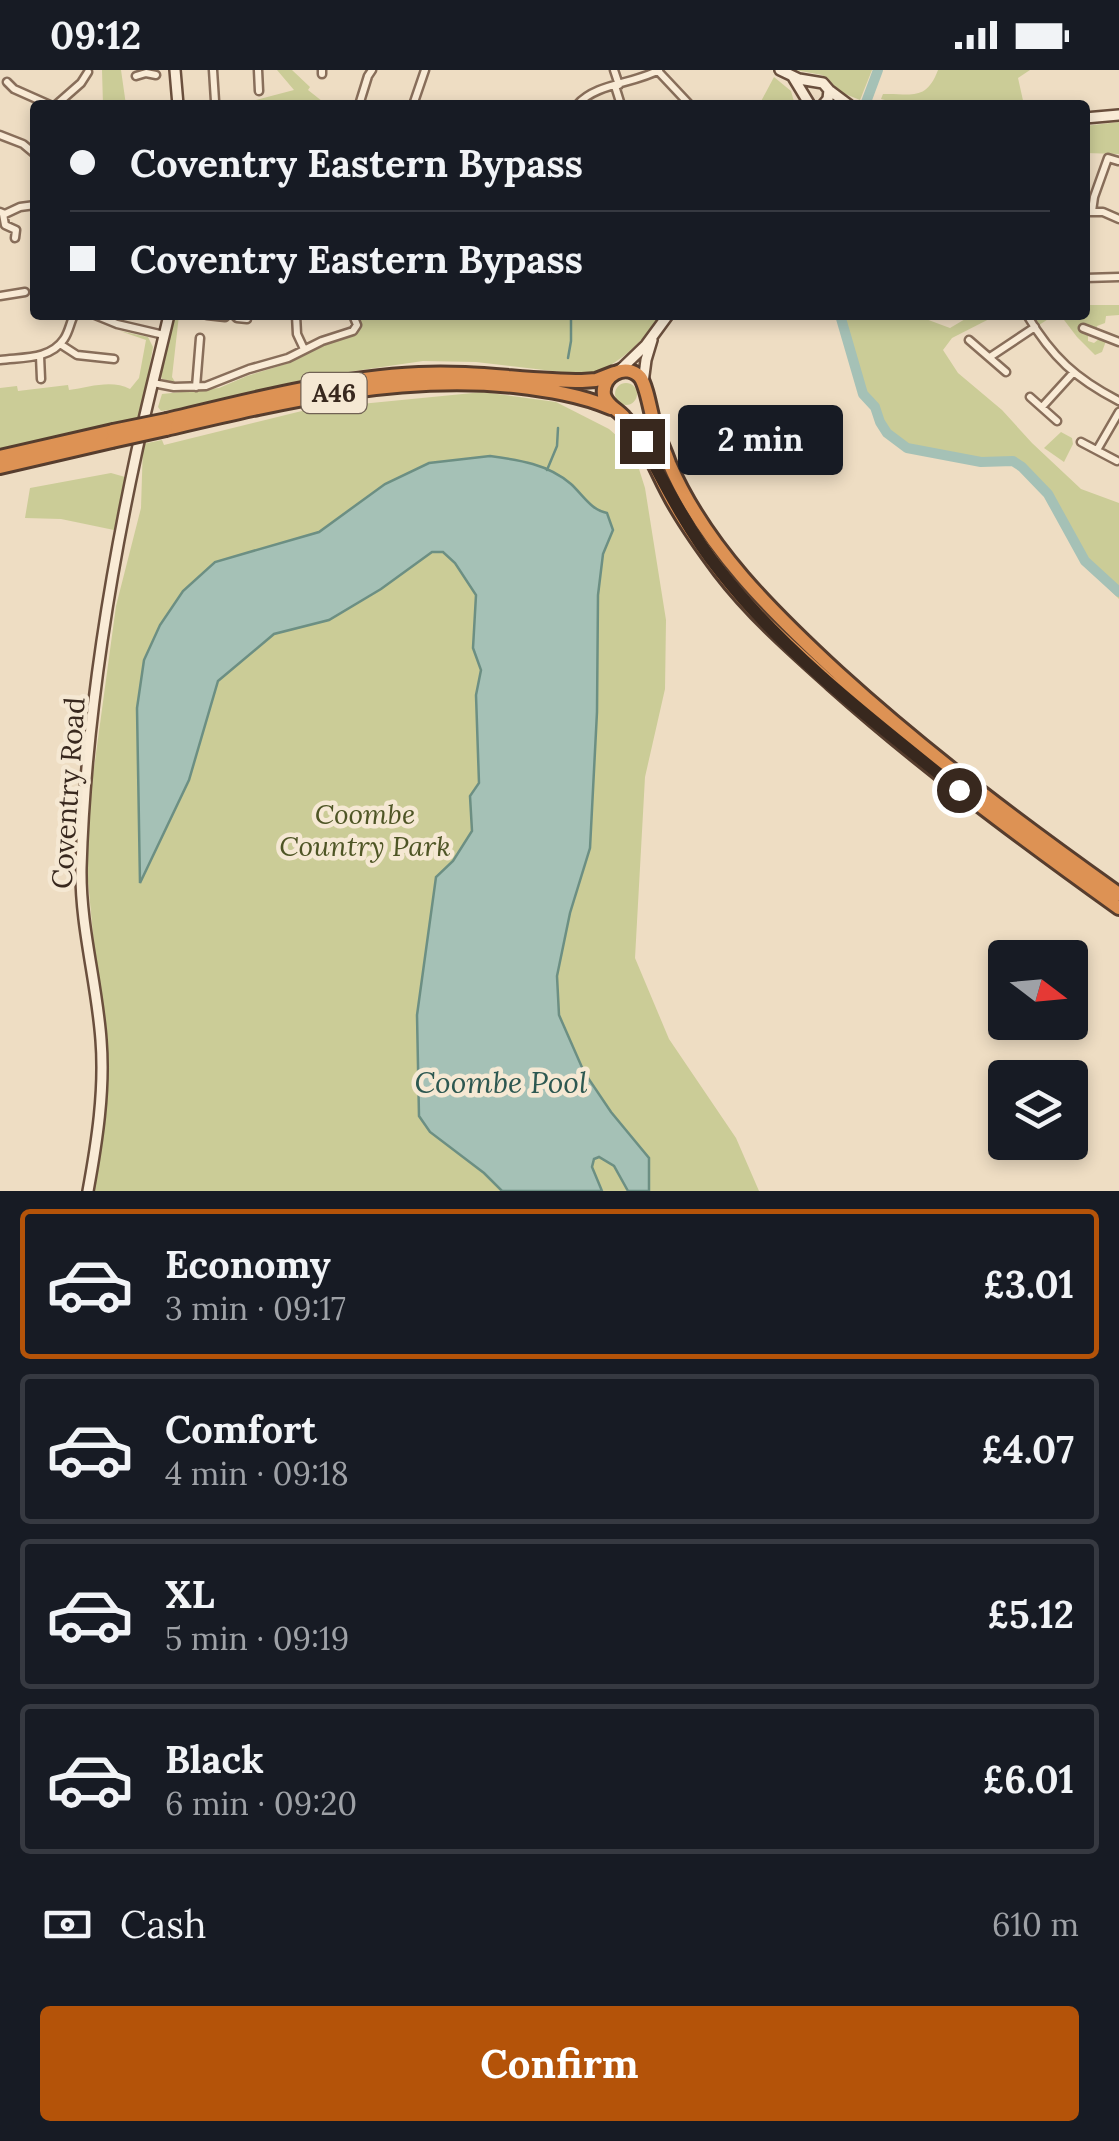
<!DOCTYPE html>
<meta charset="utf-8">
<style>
:root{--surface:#171b24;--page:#242831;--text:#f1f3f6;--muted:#9ea1a6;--line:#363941;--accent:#b45309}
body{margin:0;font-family:Lora,serif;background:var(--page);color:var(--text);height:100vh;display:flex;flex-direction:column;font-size:38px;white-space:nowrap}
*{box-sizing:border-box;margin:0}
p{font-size:32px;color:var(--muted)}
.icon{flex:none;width:55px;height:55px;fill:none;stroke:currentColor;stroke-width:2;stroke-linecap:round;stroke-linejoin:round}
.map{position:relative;height:1121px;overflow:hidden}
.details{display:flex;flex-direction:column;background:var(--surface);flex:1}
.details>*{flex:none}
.guide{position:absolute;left:30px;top:30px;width:1060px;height:220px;border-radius:10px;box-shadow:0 5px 15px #0003;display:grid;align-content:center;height:220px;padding:0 40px;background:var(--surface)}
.needle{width:65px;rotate:106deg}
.buttons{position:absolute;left:988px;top:870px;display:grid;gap:20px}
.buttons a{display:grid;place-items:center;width:100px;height:100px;border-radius:10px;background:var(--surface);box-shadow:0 5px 15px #0003;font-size:50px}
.end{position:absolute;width:45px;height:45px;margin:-22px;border:12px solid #38281e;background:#fff;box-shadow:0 0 0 5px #fff}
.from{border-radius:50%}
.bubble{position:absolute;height:70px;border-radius:10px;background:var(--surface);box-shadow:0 5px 15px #0003;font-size:32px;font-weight:800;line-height:70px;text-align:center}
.guide b{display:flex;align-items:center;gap:35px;height:95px;font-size:38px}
.guide b+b{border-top:2px solid var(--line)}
.guide i{width:25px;height:25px;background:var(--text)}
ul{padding:18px 0 0;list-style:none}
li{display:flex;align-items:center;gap:30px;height:150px;margin:0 20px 15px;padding:0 20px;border:5px solid var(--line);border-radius:10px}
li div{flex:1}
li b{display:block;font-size:38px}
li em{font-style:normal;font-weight:800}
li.active{border-color:var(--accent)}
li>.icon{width:90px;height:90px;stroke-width:1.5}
.pay{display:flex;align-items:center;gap:25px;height:110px;padding:0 40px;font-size:38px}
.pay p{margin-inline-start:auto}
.action{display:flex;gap:20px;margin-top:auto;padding:20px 40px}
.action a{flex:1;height:115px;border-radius:10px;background:var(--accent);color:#fff;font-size:40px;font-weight:800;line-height:115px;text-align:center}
.status{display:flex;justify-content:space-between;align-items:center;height:70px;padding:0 50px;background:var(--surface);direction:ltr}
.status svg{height:28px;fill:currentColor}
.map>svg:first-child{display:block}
.green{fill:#cbcc97}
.water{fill:#a5c1b6;stroke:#6c8f83;stroke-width:2.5}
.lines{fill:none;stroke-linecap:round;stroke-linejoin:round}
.stream{stroke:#6c8f83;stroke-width:2.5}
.river{stroke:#a5c1b6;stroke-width:10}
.street-casing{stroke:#886e5a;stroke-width:11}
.secondary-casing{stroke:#6a4f3d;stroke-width:14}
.highway-casing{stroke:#563d2e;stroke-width:18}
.street{stroke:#f9ebd6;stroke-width:6}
.secondary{stroke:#f9ebd6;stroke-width:9}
.highway{stroke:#dd9254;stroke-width:12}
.highway-bridge-casing{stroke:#563d2e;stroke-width:18;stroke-linecap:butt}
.highway-bridge{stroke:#dd9254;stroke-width:12}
.route{stroke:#38281e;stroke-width:12}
.labels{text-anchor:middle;stroke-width:9;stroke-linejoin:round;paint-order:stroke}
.shield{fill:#f5e8d3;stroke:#716254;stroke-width:2.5}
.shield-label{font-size:25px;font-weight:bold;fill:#38281e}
.street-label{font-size:28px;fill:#38281e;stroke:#f5e8d3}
.park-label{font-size:28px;font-style:italic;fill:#4e5525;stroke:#f5e8d3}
.water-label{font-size:30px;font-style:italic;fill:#2d5851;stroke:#f5e8d3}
</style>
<div class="status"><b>09:12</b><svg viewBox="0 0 49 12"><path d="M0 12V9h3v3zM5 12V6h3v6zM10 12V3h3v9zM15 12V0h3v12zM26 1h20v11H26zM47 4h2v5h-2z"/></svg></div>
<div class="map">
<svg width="1119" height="1121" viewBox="0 0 1119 1121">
<rect width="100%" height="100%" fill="#eeddc3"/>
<path class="green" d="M102,0H121L126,35H103Z
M277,0H292L310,17L308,20L327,35H244V33L294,20Z
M795,0H872L860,30L838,21L828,8L822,5Z
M938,0H1030L1018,8L1024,35H905L881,29L883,24C911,23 926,32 938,0Z
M774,7L791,21L795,35H759Z
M1119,52V84L1085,83V56Z
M1085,235H1119V245L1106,246L1105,253L1097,256L1096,260L1084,255L1082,261L1088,266V271L1094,273L1099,269L1106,271L1102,282L1095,285L1077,267L1061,246H1053L1039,255L1033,245H1085Z
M174,245H179L172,307L175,312L162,309L161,306Z
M357,245H661C643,271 618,297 587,305L476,292L423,291L341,303L176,339L161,341L158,337L162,324L219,318L247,306L286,294L324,274L356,265L362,257Z
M836,245H915L950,258L972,245H997L952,268L943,280L958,303L1002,340L1032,373L1081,419L1119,433V529L1084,494L1064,457L1044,425L1027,404L1015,396H991L908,382C881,369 884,356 870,336C867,332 863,327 860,322Z
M120,261L148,267L153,277L140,350L0,379V318L17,316L18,321L68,315L69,320C89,317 112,309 130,319L139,308L146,270Z
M615 324a11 11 0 1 1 22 0a11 11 0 1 1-22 0Z
M483,322L556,332L609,359L633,380L645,418L666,550L665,619L645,707L635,888L669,969L736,1068L759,1121H90L103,970L86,790L89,735L116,536L141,438L143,374L162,370L164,375L310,339Z
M1061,362L1072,368L1073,374L1064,392L1044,378Z
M111,403L125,407L114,460L61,449L25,448L30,418Z"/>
<path class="water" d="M490,386C519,390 548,394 571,414C583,425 591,440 607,443L613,460L603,484L598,525L597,642L590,778L570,843L557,906L559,945L584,1002L611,1042L649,1088V1121H628L614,1096L599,1087L594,1089L592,1097L602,1121H502L484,1103L430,1062L419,1046L417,945L436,807L453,791L472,761L470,726L479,713L476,625L481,600L473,578L476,525L455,493L443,482H432L381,519L329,550L274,564L218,611L189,710L140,813L137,638L144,590L160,555L183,521L215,492L319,462L385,414L429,393Z"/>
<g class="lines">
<path class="stream" d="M568,288L571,271V245
M547,400L557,376L558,358"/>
<path class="river" d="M865,35L878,0
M840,245L863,324L875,337L880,352L887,363L907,378L981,392L1013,391L1022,397L1048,424L1085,491L1119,522"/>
<g class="street-casing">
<path id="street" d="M213,0L215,31
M258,0L259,21
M614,0L619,15
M658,1L690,35
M322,4V0
M136,6L146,3L156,5
M7,12L14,19L50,35
M615,16L621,35
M56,35L81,13L88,2
M359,35L368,6L372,0
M413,35L425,0
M577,35C596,13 634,14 659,0
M0,65L23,74L35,84
M1092,141L1094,127L1108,88L1118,91
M0,142L5,144L20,137L35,135
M1085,142H1103L1119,149
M3,144L5,155L16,160L15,168
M1085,208L1119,207
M0,226L25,222
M95,245L117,254L164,265
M207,245L225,247
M234,245L237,248L247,249
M296,245L297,264L304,279
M1027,245C1052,287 1076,309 1119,331
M1083,258L1119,272
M969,270L1006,302
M60,274L77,285L114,289
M40,286L41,309
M990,287L1035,257
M0,290C22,287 50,290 64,269C69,262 70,253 74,245
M153,313L174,317L206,316L249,299L288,288L322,271L353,261L357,255L353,245
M196,317L200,268
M1030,327L1057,351
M1042,337L1073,303
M1081,372L1117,391
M1097,380L1119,342"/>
</g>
<g class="secondary-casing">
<path id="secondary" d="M175,0L178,35
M780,0L799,9L823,13L829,20L849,35
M793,7L810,35
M823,35L828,29L829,20
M1085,48L1119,45
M620,300L646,275L668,245
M643,313L646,290L652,270
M88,1121C97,1072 105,1020 101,970C97,913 80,856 81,798C85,659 107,520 136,385C146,338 158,292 169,245"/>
</g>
<g class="highway-casing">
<path id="highway" d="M167,350C250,330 334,308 419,304C474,301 527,311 582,311L596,310L614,303
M166,359C281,332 396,304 514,316C547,320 581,325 611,338
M0,387L113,361
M0,397L112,371
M1119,824C1022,755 927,684 839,604C773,543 705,477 669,393C665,381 659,369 655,358C651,345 647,316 640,307C626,292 601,305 604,325C607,336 617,339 624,347C631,354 637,363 642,371C655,393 664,417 677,438C690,460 705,481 720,501C752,543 793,579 832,614C923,695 1020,767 1119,838"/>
</g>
<use href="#street" class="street"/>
<use href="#secondary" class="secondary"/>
<use href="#highway" class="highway"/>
<g class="highway-bridge-casing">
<path id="highway-bridge" d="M113,361L167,350
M112,371L166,359"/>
</g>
<use href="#highway-bridge" class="highway-bridge"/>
</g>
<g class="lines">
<path class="route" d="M642,371C666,417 689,462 721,502C786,585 877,654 959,720"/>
</g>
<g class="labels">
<rect class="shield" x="301.5" y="303" width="65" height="40" rx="8"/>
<g class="shield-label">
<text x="334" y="332">A46</text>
</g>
<g class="street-label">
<text transform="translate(68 723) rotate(-86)" y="10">Coventry Road</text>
</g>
<g class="park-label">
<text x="365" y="754">Coombe<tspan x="365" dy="32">Country Park</tspan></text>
</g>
<g class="water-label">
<text x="501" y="1023">Coombe Pool</text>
</g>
</g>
</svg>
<div class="buttons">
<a><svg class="needle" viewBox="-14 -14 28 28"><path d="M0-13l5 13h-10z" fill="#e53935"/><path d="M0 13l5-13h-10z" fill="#9ea1a6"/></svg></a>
<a><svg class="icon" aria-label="layers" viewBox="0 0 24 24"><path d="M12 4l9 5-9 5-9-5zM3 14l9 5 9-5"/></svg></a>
</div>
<i class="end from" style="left:959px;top:720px"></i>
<i class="end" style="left:642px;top:371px"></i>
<div class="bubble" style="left:678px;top:335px;width:165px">2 min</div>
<div class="guide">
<b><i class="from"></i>Coventry Eastern Bypass</b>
<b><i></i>Coventry Eastern Bypass</b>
</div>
</div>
<section class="details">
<ul>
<li class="active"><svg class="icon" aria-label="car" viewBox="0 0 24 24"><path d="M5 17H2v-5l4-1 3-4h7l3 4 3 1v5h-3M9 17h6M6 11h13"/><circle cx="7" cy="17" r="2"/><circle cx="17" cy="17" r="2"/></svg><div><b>Economy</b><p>3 min · 09:17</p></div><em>£3.01</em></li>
<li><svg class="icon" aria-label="car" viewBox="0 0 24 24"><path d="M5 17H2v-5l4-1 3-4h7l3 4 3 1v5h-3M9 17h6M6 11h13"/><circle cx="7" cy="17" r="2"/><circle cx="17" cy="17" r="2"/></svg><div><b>Comfort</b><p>4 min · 09:18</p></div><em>£4.07</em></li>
<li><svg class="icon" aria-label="car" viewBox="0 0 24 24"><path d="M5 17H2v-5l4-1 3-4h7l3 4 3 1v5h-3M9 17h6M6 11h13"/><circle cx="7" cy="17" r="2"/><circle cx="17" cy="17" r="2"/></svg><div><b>XL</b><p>5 min · 09:19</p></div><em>£5.12</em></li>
<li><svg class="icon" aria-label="car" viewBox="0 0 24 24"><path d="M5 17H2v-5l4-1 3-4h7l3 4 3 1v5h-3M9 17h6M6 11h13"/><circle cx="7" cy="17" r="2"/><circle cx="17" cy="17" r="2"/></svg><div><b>Black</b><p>6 min · 09:20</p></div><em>£6.01</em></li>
</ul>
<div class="pay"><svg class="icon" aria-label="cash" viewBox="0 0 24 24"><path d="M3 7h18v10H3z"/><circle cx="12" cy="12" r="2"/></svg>Cash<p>610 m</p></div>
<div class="action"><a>Confirm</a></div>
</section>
